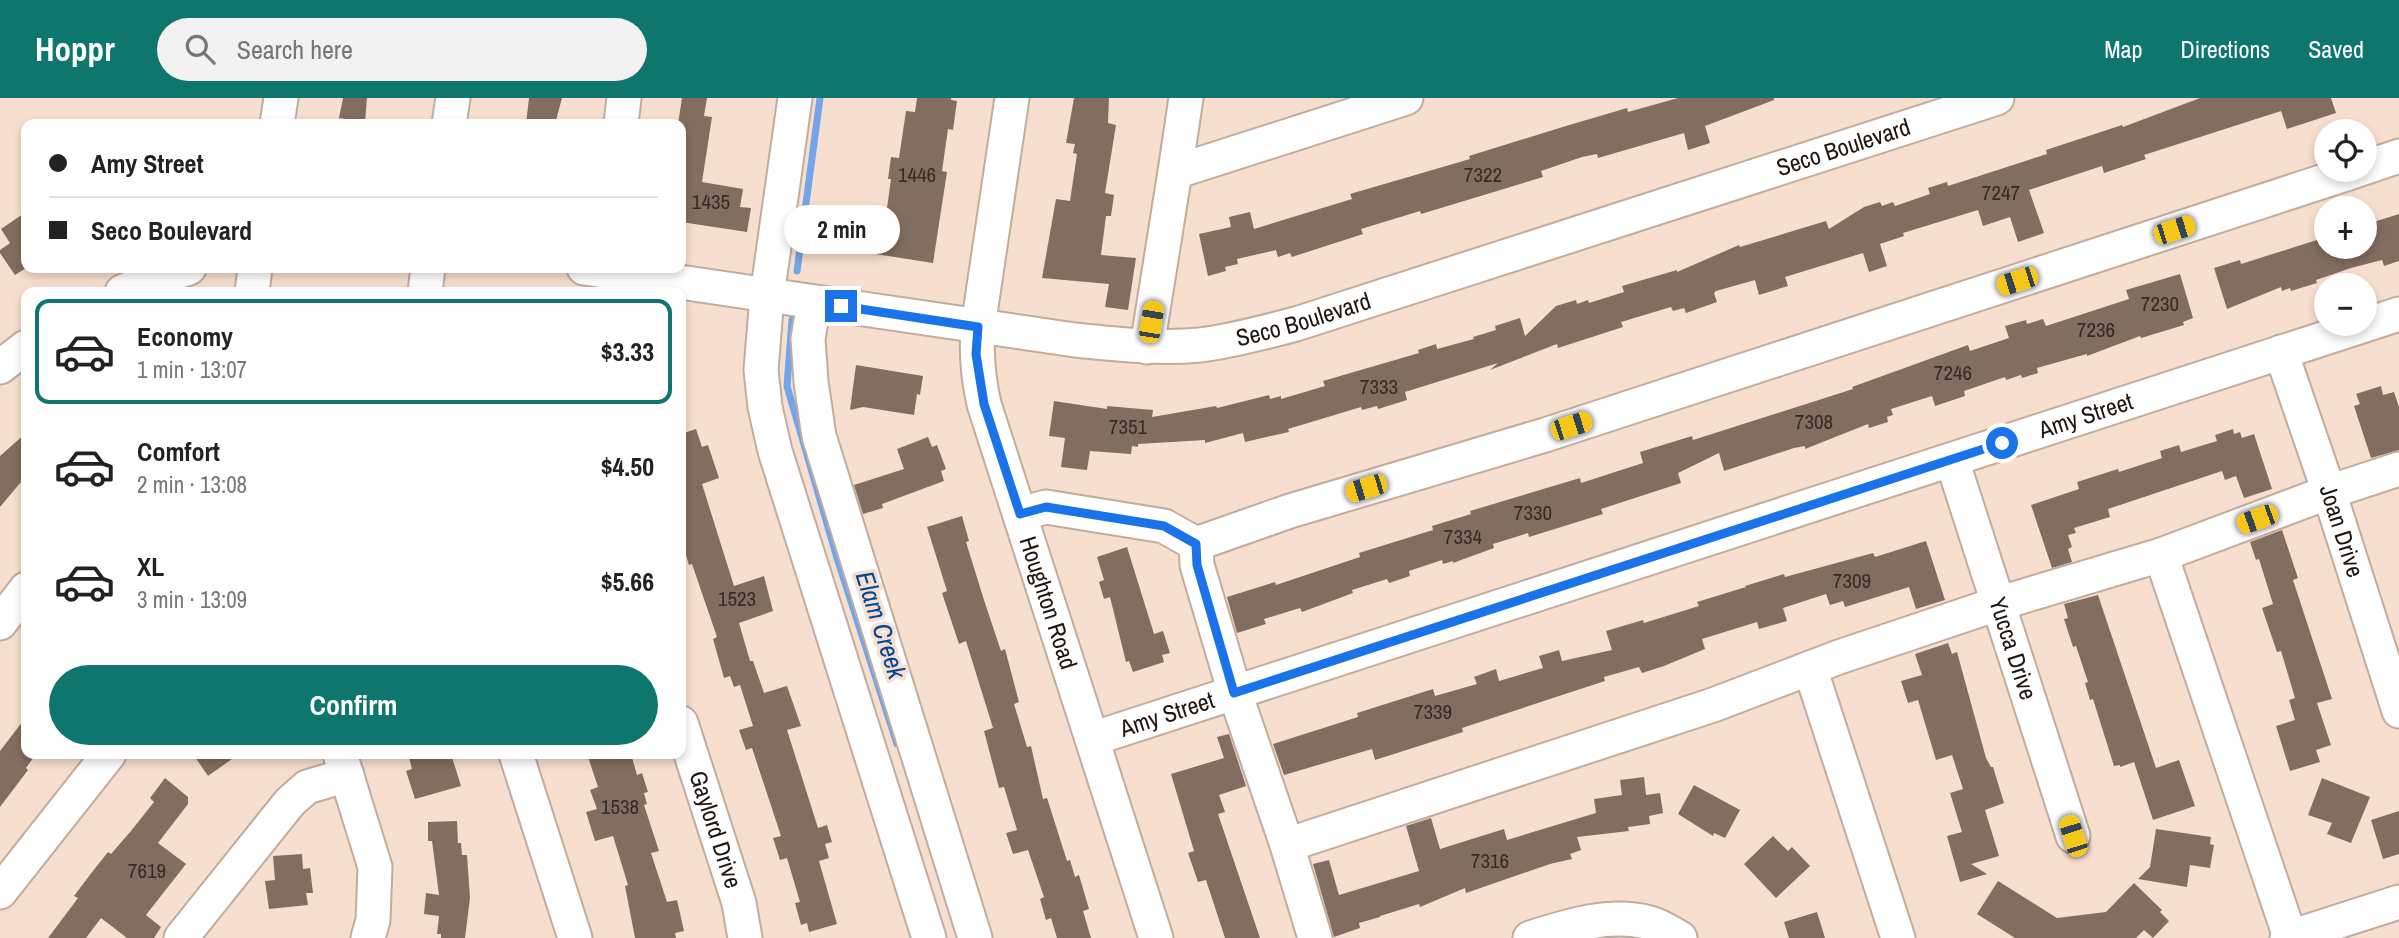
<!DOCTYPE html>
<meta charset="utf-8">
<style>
:root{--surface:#fff;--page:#f2f2f2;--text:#222;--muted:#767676;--line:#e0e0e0;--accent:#0f766e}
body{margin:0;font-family:"Archivo Narrow",sans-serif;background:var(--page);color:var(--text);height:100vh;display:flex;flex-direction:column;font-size:26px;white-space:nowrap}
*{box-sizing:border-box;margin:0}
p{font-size:23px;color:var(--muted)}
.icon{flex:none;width:38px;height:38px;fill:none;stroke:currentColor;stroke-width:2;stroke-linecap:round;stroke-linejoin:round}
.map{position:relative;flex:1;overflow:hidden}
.details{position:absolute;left:21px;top:189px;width:665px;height:472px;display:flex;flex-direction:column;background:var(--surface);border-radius:14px;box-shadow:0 4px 10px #0003}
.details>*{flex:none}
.banner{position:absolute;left:21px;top:21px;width:665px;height:154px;border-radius:14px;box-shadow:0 4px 10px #0003;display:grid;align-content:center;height:154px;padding:0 28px;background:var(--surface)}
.tools{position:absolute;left:2314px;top:21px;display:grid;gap:14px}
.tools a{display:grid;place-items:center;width:63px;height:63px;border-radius:50%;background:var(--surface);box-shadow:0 4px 10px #0003;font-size:35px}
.end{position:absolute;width:32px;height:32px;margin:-16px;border:9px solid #1a73e8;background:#fff;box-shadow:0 0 0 4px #fff}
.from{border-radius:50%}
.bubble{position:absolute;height:49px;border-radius:24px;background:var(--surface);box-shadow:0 4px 10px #0003;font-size:23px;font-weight:800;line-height:49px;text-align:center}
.car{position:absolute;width:21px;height:42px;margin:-21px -10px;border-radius:9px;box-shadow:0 0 5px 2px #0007;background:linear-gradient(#f5c518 24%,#345 0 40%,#f5c518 0 76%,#345 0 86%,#f5c518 0)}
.banner b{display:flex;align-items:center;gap:24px;height:66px;font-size:26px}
.banner b+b{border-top:2px solid var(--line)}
.banner i{width:18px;height:18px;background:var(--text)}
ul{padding:12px 0 0;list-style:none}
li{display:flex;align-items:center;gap:21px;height:105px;margin:0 14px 10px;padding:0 14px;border:4px solid transparent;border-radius:14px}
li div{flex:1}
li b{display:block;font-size:26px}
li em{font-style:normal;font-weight:800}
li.on{border-color:var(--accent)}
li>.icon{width:63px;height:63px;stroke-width:1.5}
.action{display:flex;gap:14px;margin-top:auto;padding:14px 28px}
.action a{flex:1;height:80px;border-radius:42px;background:var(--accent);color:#fff;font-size:28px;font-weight:800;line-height:80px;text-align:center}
header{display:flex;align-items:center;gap:42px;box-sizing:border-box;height:98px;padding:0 35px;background:var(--accent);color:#fff}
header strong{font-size:33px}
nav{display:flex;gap:38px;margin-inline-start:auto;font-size:24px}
.search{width:490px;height:63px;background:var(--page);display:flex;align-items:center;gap:18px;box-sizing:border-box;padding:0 24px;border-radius:38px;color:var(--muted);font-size:26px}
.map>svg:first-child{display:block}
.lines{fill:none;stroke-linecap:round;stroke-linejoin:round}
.stream{stroke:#74a4ea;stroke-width:7}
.building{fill:#826e60}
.minor-casing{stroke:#c2ac9d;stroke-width:37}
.minor{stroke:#fff;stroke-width:33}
.route{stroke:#1a73e8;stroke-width:9}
.labels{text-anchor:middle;stroke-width:7;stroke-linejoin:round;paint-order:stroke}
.number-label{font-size:21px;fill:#362b24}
.street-label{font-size:24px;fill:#1d1510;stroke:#f7dfd0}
.water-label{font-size:26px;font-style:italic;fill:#024696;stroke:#f7dfd0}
</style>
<header>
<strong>Hoppr</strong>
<div class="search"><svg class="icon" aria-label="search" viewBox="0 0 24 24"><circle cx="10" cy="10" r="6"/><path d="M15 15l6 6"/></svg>Search here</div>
<nav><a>Map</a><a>Directions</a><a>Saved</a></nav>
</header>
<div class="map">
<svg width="2399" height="840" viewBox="0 0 2399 840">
<rect width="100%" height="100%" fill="#f7dfd0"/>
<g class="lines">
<path class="stream" d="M797,173L820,0
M792,222L787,288L837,460L897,646"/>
</g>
<path class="building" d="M343,0H367L365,24L339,20Z
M529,0H562L555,26H526Z
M682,0H707L704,18L712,19L702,84L743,91L740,109L751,110L747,134L681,124V26H678Z
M917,0H951V2L957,3L953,32L948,31L942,73L947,74L933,165L856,153L857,149L839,146L841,136L835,135L838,117L885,125L891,81H888L891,59L899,60L906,13L915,14Z
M1074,0H1109L1108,25L1116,27L1105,95L1114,97L1111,118H1106L1101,157L1136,160L1128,212L1105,209L1109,186L1042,180L1056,101L1070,103L1077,56L1073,55L1075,46L1066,45Z
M1678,0H1774V2L1705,28L1710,45L1688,52L1684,35L1598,60L1597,56L1582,59L1541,73L1543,79L1421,116L1420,113L1361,131L1363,136L1292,159L1290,155L1278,159L1276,152L1237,161L1238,166L1225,169L1226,173L1208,178L1199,136L1231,129L1229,119L1250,114L1254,131L1352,101L1350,96L1470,61L1469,58L1566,28L1627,10L1628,14Z
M2200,0H2331L2336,15L2287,31L2281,13L2144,57L2146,61L2104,75L2102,68L2029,92L2044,135L2018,144L2010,119L1983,128L1978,112L1903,135L1904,138L1880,146L1887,168L1869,174L1863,155L1785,179L1788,188L1759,197L1755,182L1716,193L1714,195L1717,204L1686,215L1684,210L1673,213L1671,209L1621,224L1623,229L1558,250L1557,246L1490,272L1498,265L1405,294L1407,302L1378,311L1377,308L1362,312L1361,309L1288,331L1289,334L1245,344L1243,335L1205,345V342L1138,346V349L1132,348L1131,356L1090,353L1087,372L1061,369L1065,340L1049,338L1054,303L1107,311V308L1153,312L1152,319L1216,308L1217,310L1269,297L1270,301L1281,298V301L1325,288L1323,283L1419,255L1418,252L1436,246L1437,251L1474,241L1473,239L1496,232L1495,228L1520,220L1525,238L1556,208L1576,202L1577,206L1588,202L1589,205L1624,194L1622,188L1677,172V174L1739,147L1740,149L1826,123L1829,131L1864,109L1880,104L1882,108L1893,104L1895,108L1930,96L1928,90L1947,84L1948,88L2047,56L2046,52L2122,27L2123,29Z
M26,114V170L15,177L0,155V152L10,145L1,131Z
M2399,116V163L2384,168L2382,162L2351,170L2316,182L2317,185L2291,193L2290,190L2282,193L2281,189L2227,211L2214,170L2240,162L2241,166L2320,141L2322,149H2364V127Z
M2180,176L2193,220L2183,224L2184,227L2141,240L2140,238L2087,258V256L2076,259L2037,270L2038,275L2022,280L2021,277L2006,282L2005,279L1964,293L1965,298L1935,308L1932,298L1891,311L1893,317L1887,319L1888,324L1869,330L1868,326L1805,351V348L1794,350L1724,373L1719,355L1678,375L1681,385L1601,411L1603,416L1529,439L1528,435L1493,446L1494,450L1453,465V463L1443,466L1442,462L1409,473L1410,478L1389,485L1387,481L1352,492L1353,495L1302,514L1300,510L1264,521L1266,526L1237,535L1227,499L1275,484L1276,487L1360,459L1359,455L1433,432L1432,428L1471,416L1470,413L1580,380L1581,385L1643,365L1640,354L1692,338L1693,342L1853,291L1852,289L1968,247L1970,253L2009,240L2005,228L2026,222L2027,226L2043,221L2046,228L2129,201L2126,192Z
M856,267L923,278L920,297L917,296L914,317L863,309L850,312Z
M2381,288L2383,297L2394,294L2399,309V352L2371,360L2354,308L2360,306L2356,296Z
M696,331L702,349L708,347L719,380L702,386L734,488L764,478L773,513L739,525L750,563H753L764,595L787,588L801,628L787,632L818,730L827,727L832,744L825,746L829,760L819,763L837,826L809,834L807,825L801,827L795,805L800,804L787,760L780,762L773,740L781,738L752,650L746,652L739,632L753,628L740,587L734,589L730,578L724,580L713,541L717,539L692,466L689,467L681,441V336Z
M2233,331L2234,336L2240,334L2242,340L2254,336L2272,391L2244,400L2236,378L2225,382L2222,373L2108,411L2110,419L2074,430L2076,435L2068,437L2072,449L2068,451L2072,464L2052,470L2031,407L2079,391L2077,384L2118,371L2119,374L2162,360L2160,353L2179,347L2181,354L2217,343L2215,337Z
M26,335V378L0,409V358Z
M928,339L932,349L937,347L946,371L941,373L944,383L882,406L883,410L863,416L854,387L904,371L897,351Z
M962,418L969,443L966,444L984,502L1001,553L1005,551L1019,604L1014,606L1027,649L1031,648L1043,701L1047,700L1067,763L1070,762L1075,779L1079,777L1089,811L1083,813L1091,840H1057L1051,820L1046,822L1040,801L1044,799L1028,752L1013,756L1006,735L1017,732L1004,689L999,690L984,633L993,630L966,543L959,546L942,495L947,493L927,429Z
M2282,432L2298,480L2293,482L2332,601L2317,605L2331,647L2316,652L2320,664L2290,673L2276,628L2295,622L2289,602L2295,600L2281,553L2277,554L2262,510L2273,506L2259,461L2256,462L2250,444Z
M1926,443L1945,502L1916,511L1909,489L1845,509L1843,503L1830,507L1826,496L1783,510L1787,523L1759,531L1757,524L1702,541L1705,551L1664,568L1642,575L1639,569L1604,579L1605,583L1462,630L1463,634L1375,662L1372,651L1284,677L1273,646L1358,619L1357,615L1433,591L1435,598L1477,586L1474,579L1496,571L1499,583L1543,570L1539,558L1559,552L1562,563L1612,552L1606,533L1643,522L1644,525L1699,508L1697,504L1746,489L1745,488L1784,476L1785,479L1873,455L1875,459Z
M1127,449L1154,536L1163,533L1170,555L1162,557L1164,564L1133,574L1129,563L1126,564L1110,499L1104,501L1099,484L1104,482L1097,459Z
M2098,497L2156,670L2179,662L2195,708L2153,722L2134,664L2120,669V667L2114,668L2093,601L2090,602L2085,585L2088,584L2076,548L2073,549L2064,521L2068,520L2064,506Z
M1948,545L1952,556L1957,554L1986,660L1991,669H1993L2004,705L1985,712L1999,758L1971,766L1987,776L1960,784L1947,738L1962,734L1950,695L1963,691L1952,657L1936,662L1918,602L1908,605L1901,583L1922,577L1915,556Z
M26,619V656H36L26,670L28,672L0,709V653Z
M1229,636L1246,688L1219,697L1225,714L1218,716L1260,840H1225L1206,782L1198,784L1188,755L1194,753L1171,676L1224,660L1217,639Z
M193,656H239L208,678Z
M408,656H451L461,688L415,701L406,673L412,671Z
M587,656H631L637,677L642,675L648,694L644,695L647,706L644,707L659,753L651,755L667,804L677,802L684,833L675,835L676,840H635L625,788L628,787L613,738L595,743L586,714L597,711L590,692L598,689Z
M1644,679L1646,697L1660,695L1663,715L1649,718L1650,726L1628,729L1629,733L1577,739L1581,752L1570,756L1572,761L1550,766L1466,795L1465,790L1420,809L1419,806L1380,818V819L1359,825L1360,830L1334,839L1313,766L1329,762L1339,797L1419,773L1406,728L1431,720L1440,751L1504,731L1507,742L1596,715L1594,701L1622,697L1620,682Z
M165,680L188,699V706L158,745L186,766L146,817L161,829L154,840H127L101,820L86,840H48L78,800L74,798L89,778L108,754L111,756L131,733L154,704L150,700Z
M2322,680L2370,699L2351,745L2327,736L2332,725L2308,717Z
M1694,687L1740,712L1725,740L1714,735L1713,738L1678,716Z
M2399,713V756L2383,761L2371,722Z
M457,723L458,745H461L462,757H467L470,800L465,840H441V836H437L439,818L424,816L426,795L439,797L432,743H428V724Z
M2156,731L2211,739L2210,746L2214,747L2210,770L2190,767L2187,789L2138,781L2150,769Z
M1773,738L1788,753L1792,749L1810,768L1776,800L1744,766Z
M302,756L303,771L310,770L313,795H306L308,807L269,811L265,783L275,782L273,758Z
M1998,783L2057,820L2106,814L2134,785L2162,812L2160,814L2169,823L2153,840L2144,832L2136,840H2015L1977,816Z
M1817,814L1825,840H1789L1784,824Z"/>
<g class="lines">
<g class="minor-casing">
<g id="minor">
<path d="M795,0L767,198L761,272L765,309L775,353L929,840"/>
<path id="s1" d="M1012,0L978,229C976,256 978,280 984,306L1156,840"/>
<path d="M1186,0L1175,74L1406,0"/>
<path d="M277,26L281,0"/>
<path d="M449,26L453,0"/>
<path d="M621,26L624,0"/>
<path d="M2364,70L2399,58"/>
<path id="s2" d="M584,170L1075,242C1117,246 1158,251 1200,247C1233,243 1265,234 1296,226L1997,0"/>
<path d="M122,194L145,184L189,170"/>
<path d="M252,194L255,170"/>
<path d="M425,194L428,170"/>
<path d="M814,204L808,241L811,284L819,338L975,840"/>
<path d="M1147,249L1175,74"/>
<path id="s3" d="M2281,254L2329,394L2399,613"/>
<path d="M0,269L26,249"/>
<path id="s4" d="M1952,362L2073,738"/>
<path d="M1020,416L1046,409L1164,428L1196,446L1290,413L1545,337L2358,72"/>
<path d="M1196,446L1197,467L1235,595L1287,747L1315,840"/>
<path d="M2161,457L2329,394L2399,371"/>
<path d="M0,525L26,491"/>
<path d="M1810,570L1898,840"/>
<path id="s5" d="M681,625L739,805L745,840"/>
<path id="s6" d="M1092,641L2399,216"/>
<path d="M340,656L375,769L373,822L368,840"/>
<path d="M516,656L575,840"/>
<path d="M1287,747L1713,607L1839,559L1997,506L2161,457L2290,839"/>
<path d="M0,794L109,656"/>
<path d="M181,840L290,704L307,689L347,677"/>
<path d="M1530,840C1567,828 1612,814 1650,825C1661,828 1671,835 1680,840"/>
<path d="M2287,840L2399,804"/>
</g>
</g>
<use href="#minor" class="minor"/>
</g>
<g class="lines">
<path class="route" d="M841,208L978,229L976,256L984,306L1020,416L1046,409L1164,428L1196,446L1197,467L1234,595L2002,345"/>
</g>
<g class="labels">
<g class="number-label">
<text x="917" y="84">1446</text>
<text x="1483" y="84">7322</text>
<text x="2001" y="102">7247</text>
<text x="711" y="111">1435</text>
<text x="2160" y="213">7230</text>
<text x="2096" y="239">7236</text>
<text x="1953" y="282">7246</text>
<text x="1379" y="296">7333</text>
<text x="1814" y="331">7308</text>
<text x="1128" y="336">7351</text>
<text x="1533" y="422">7330</text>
<text x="1463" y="446">7334</text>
<text x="1852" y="490">7309</text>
<text x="737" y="508">1523</text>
<text x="1433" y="621">7339</text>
<text x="620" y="716">1538</text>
<text x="1490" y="770">7316</text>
<text x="147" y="780">7619</text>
</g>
<g class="street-label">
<text dy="8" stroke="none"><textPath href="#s2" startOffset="1295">Seco Boulevard</textPath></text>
<text dy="8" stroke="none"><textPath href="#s2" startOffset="728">Seco Boulevard</textPath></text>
<text dy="8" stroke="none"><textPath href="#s6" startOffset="1045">Amy Street</textPath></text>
<text dy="8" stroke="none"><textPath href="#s3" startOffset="189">Joan Drive</textPath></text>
<text dy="8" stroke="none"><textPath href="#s1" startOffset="518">Houghton Road</textPath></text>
<text dy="8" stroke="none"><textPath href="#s4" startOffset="198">Yucca Drive</textPath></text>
<text dy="8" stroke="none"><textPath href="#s6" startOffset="79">Amy Street</textPath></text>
<text dy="8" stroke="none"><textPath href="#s5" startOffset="112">Gaylord Drive</textPath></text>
</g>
<g class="water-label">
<text transform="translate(881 527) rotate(72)" y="9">Elam Creek</text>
</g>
</g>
</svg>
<div class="tools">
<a><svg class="icon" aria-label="locate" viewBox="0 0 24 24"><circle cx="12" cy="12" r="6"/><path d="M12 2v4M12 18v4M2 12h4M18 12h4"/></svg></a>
<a>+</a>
<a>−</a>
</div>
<i class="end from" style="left:2002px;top:345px"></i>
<i class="end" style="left:841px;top:208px"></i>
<div class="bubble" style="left:784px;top:107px;width:116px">2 min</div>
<i class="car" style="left:2174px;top:132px;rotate:72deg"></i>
<i class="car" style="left:2017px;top:183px;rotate:252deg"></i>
<i class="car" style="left:1151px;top:224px;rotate:9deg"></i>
<i class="car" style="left:1571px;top:328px;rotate:72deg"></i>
<i class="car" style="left:1366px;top:390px;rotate:253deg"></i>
<i class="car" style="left:2257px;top:421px;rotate:250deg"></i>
<i class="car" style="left:2073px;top:738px;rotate:342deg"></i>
<div class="banner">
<b><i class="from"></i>Amy Street</b>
<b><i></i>Seco Boulevard</b>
</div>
<section class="details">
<ul>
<li class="on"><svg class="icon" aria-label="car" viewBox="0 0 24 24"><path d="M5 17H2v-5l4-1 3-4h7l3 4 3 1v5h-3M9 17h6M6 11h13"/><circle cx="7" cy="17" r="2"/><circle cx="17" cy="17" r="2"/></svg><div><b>Economy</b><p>1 min · 13:07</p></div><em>$3.33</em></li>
<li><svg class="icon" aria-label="car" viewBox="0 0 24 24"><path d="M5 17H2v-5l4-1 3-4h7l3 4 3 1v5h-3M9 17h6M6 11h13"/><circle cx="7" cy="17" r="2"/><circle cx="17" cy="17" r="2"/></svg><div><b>Comfort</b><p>2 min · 13:08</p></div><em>$4.50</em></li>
<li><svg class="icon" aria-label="car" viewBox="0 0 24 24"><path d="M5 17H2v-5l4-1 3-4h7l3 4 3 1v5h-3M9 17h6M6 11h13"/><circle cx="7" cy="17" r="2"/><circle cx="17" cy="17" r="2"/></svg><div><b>XL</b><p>3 min · 13:09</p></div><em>$5.66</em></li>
</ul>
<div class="action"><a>Confirm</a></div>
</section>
</div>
